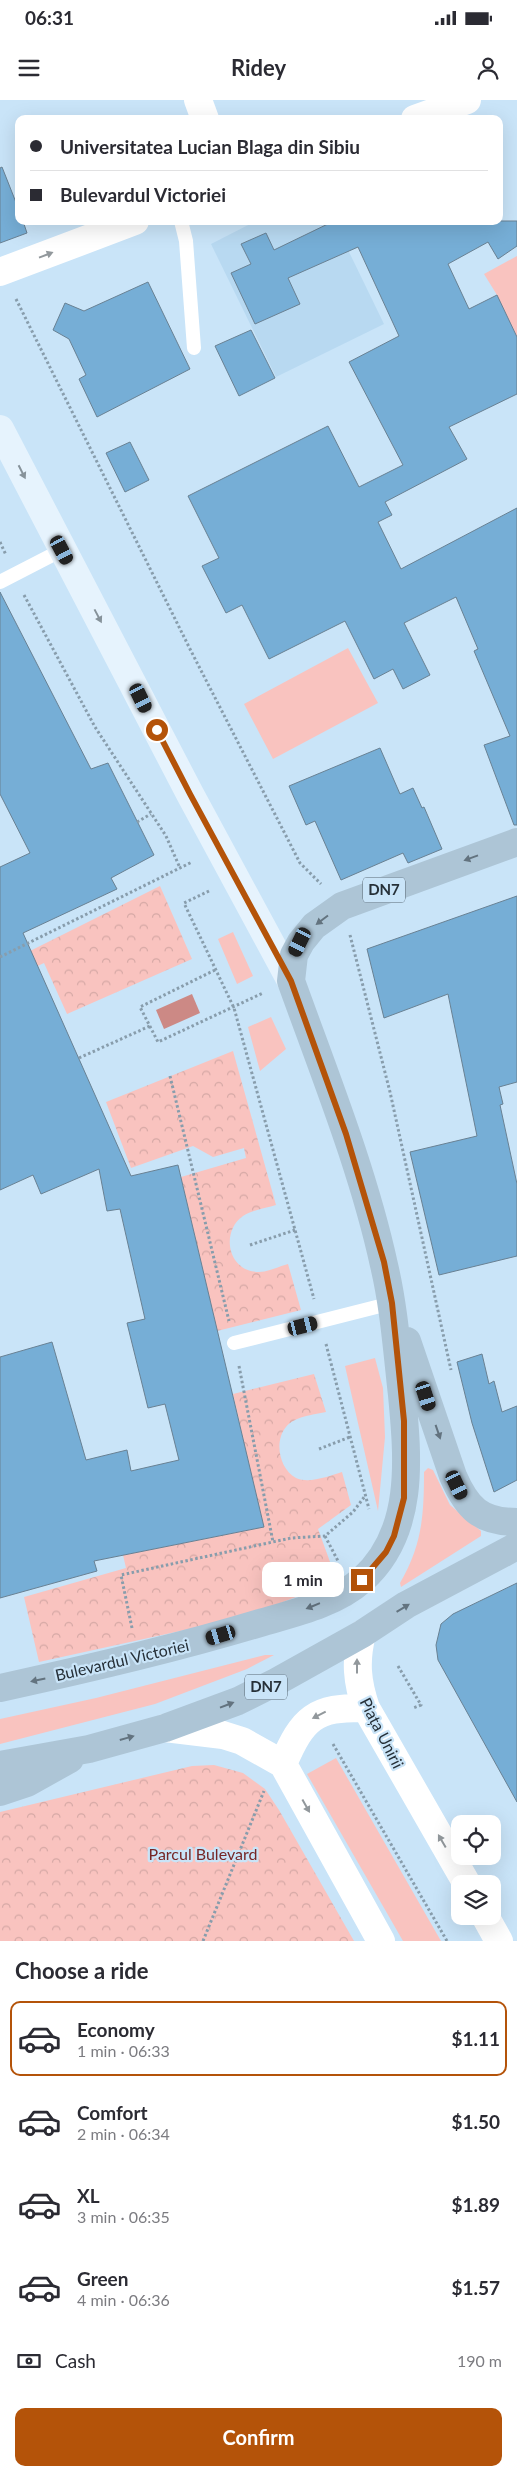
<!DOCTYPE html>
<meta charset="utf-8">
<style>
:root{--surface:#fff;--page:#f2f2f3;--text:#2b2b33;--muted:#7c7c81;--line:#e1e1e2;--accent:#b45309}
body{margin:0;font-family:Lato,sans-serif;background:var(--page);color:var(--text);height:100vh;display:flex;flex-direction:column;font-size:19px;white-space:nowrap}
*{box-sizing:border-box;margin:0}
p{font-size:16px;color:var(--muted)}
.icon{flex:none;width:28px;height:28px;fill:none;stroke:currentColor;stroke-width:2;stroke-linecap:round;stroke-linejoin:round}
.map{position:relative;height:1841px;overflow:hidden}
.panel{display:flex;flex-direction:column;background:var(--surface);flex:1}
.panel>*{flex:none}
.hud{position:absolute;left:15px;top:15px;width:488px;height:110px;border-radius:10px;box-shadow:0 5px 20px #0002;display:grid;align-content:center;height:110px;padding:0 15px;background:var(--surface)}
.fabs{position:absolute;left:451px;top:1715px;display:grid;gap:10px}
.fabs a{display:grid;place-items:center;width:50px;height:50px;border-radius:10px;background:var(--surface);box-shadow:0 5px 20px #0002;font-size:25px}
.end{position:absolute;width:22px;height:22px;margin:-11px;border:6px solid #b45309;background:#fff;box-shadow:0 0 0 2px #fff}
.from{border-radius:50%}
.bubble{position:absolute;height:35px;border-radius:10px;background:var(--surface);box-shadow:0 5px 20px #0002;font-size:16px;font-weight:700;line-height:35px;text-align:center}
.car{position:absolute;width:15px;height:30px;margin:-15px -8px;border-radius:6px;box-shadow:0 0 4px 1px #0007;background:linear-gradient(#222 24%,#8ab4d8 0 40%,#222 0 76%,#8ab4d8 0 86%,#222 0)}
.hud b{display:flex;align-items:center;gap:18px;height:48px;font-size:19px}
.hud b+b{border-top:1px solid var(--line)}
.hud i{width:12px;height:12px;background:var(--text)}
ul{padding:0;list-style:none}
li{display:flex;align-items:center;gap:15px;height:75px;margin:0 10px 8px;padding:0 5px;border:2px solid transparent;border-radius:10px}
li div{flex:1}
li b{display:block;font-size:19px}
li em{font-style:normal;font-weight:700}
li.current{border-color:var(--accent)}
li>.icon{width:45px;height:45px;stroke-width:1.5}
h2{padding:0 15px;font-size:22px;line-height:60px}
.pay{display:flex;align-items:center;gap:12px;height:55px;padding:0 15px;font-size:19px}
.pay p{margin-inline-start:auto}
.action{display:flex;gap:10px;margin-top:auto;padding:10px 15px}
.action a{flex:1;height:58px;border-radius:10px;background:var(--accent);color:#fff;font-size:20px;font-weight:700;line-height:58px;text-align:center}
.status{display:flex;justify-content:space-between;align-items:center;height:35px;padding:0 25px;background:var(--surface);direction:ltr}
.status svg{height:14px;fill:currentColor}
header{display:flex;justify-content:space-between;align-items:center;height:65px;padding:0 15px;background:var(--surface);font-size:22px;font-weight:700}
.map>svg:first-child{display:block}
.built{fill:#b8d9f1}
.grass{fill:#f9c3bf}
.park{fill:url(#park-crowns)}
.water{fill:#cc8985}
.building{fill:#76aed6;stroke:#698193}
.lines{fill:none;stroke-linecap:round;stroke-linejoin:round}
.path{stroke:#889dac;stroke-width:3;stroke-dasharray:2.5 2.5;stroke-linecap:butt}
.service{stroke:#fff;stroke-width:14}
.minor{stroke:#fff;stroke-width:28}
.tertiary{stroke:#fff;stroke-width:28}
.secondary{stroke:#e6f3fd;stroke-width:28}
.primary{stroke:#adc5d6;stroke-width:28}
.oneway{fill:#92989c}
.oneway2{fill:#86929a}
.oneway3{fill:#63737f}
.route{stroke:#b45309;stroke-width:6}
.labels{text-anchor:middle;stroke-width:4.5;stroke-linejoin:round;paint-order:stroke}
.shield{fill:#c9e4f8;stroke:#576672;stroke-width:1}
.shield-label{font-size:15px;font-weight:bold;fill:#263038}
.street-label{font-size:16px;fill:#263038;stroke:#c9e4f8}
.park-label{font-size:16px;fill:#762626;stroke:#c9e4f8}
</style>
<div class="status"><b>06:31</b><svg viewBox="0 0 49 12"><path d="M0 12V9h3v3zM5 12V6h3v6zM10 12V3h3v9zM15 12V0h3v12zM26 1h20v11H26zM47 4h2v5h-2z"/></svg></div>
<header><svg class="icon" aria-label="menu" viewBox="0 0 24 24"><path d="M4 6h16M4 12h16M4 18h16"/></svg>Ridey<svg class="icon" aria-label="person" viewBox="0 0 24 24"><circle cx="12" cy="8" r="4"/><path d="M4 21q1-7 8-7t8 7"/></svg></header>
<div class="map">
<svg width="517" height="1841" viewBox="0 0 517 1841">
<defs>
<pattern id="park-crowns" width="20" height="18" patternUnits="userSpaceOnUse" patternTransform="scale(1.25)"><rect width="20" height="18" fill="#f9c3bf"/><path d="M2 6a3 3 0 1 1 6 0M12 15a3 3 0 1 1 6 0" fill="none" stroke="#d5a8a5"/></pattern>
</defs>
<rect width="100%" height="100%" fill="#c9e4f8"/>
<path class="built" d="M256,121H334L384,224L276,277L211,144Z"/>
<path class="grass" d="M517,156V254L497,195L484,174Z
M348,548L378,603L273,659L244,604Z
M233,832L253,876L237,884L218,839Z
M271,917L286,949L260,971L248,927Z
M375,1258L383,1288L385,1337L378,1411L345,1266Z
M428,1368L433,1370L450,1405L481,1431V1436L401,1487L400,1483C422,1445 424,1416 424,1372Z
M265,1555H274L247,1569L155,1604L0,1644V1619L96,1598Z
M336,1658L441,1841H403L307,1674Z"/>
<path class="park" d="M160,786L192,859L67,914L44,863L0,884V866Z
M233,951L276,1105C266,1108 252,1110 243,1116C220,1132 228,1172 259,1172C268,1172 280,1166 288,1164L301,1210L217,1231L181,1077L246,1058L244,1048L213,1057L193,1046L131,1068L106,1002Z
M314,1274L326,1312C313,1315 295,1316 286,1327C274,1341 279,1369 296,1378C309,1384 329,1376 342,1372L351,1405L318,1429L337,1481L244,1517L39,1562L24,1497L126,1468L123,1455L263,1427L233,1294Z
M214,1665L243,1673L265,1689L279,1710L354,1841H0V1712L192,1666Z"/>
<path class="water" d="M192,894L200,913L164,929L156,910Z"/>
<path class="building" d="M2,67L19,110V121H23L27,133L0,143V68Z
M334,121H517V146L498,159L488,142L448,164L469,209L497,195L517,237V294L449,327L467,359L385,402L392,415L378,422L401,469L517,408V725H514L484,645L510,636L474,551L478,549L456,497L404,523L430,575L403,589L393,569L374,579L345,521L269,559L242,505L226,513L202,466L219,458L188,396L328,326L359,387L403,365L349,262L399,236L358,147L288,178L300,204L255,224L231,173L251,164L241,144L266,133L274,150Z
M148,182L190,269L97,317L79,279L86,275L69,239L53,230L65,203L84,211Z
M251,230L275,278L239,296L215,246Z
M130,342L149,380L125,392L106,353Z
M0,492L91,669L108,663L154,755L111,778L117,789L23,833L131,1076L178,1065L264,1427L94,1461L97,1471L0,1498V1257L52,1242L86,1360L127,1350L131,1371L179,1360L165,1304L148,1308L127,1223L145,1219L120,1109L107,1111L99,1069L41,1094L33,1075L0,1090V767L30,753L0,694Z
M380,648L400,694L413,688L422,708L424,707L442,749L408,763L403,753L341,780L315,721L306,725L289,686Z
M517,796V982L499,987L503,1004L500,1005L517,1084V1156L439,1175L410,1052L477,1036L448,894L384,918L367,849Z
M482,1254L489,1284L494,1281L502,1312L517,1306V1380L494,1392L472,1323L457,1262Z
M517,1483V1702L438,1560L436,1545L441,1524L453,1514Z"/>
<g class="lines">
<path class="path" d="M16,199L191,551L300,763L321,784
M0,442L6,455
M24,495L95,627L166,736L180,768
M137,722L151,714
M209,791L184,803L234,908L314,1199
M350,835L390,992L451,1270
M0,857L192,762
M215,870L140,907L158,942L263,893
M79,958L150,926
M170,976L229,1221
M250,1145L295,1130
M326,1244L369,1409
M239,1266L273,1442
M319,1349L350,1337
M325,1436L338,1461
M132,1528L121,1475L291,1438L325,1436L353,1412L365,1396
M398,1566L421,1605L413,1608
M333,1644L447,1841
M203,1841L264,1691"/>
<path class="service" d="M181,121L186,141L194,248
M0,482L62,450
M234,1243L392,1203"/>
<path class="minor" d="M198,0L205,19"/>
<path class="tertiary" d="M415,19L467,0
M0,172L135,121
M362,1534C355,1561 357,1582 366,1608L467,1784
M165,1628L223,1635L242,1641L283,1664L381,1841
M283,1664C303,1618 314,1607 366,1608
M485,1816L499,1841"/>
<path class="secondary" d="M0,329L190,694L291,881"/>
<path class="primary" d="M407,1241L453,1376C467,1408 480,1422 517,1422
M0,1588C88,1569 174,1549 260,1523C294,1513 335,1504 362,1480C415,1433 408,1359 402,1295C397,1251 394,1207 384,1165C363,1069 324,973 291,881L294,855L301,842L314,826L342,806L517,742
M0,1665L89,1649L165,1628L238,1601L276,1582L362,1534L406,1505L517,1446
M0,1692L27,1683L70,1659"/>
</g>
<defs><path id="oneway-solid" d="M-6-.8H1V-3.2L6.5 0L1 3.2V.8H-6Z" transform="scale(1.25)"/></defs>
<g class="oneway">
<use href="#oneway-solid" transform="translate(46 155) rotate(-21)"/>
<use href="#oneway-solid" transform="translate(357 1566) rotate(-90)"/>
<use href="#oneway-solid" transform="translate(319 1615) rotate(153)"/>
<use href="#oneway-solid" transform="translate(306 1706) rotate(61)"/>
<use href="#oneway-solid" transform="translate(442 1741) rotate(-120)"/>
</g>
<g class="oneway2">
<use href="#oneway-solid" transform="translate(22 372) rotate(63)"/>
<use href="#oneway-solid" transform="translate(98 516) rotate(62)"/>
</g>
<g class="oneway3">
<use href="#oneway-solid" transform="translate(471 758) rotate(160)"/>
<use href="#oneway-solid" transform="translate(322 820) rotate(143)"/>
<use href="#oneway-solid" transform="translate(438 1332) rotate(71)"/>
<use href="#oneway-solid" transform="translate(313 1506) rotate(158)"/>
<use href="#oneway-solid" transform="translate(403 1508) rotate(-31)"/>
<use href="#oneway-solid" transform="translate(38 1580) rotate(168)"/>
<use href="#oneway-solid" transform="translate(227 1605) rotate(-21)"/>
<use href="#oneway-solid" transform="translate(127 1638) rotate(-16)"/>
</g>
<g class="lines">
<path class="route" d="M157,630L190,694L291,881L346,1034L384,1162L392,1203L404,1321V1398L394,1436L386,1452L362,1480"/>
</g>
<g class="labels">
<g class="shield">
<rect x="363" y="777.5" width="42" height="25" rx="4"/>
<rect x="245" y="1574.5" width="42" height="25" rx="4"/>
</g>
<g class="shield-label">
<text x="384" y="795">DN7</text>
<text x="266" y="1592">DN7</text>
</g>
<g class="street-label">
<text transform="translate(122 1560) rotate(-13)" y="6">Bulevardul Victoriei</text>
<text transform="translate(382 1633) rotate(63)" y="6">Piața Unirii</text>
</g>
<g class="park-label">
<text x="203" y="1760">Parcul Bulevard</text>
</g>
</g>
</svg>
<div class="fabs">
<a><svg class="icon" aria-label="locate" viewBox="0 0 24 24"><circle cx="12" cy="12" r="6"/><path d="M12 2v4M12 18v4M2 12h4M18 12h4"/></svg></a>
<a><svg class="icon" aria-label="layers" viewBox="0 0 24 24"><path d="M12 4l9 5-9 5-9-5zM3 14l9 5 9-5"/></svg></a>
</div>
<i class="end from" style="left:157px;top:630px"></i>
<i class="end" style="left:362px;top:1480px"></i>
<div class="bubble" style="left:262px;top:1462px;width:82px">1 min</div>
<i class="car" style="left:62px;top:450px;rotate:152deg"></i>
<i class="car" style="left:141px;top:598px;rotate:154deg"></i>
<i class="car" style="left:300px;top:842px;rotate:206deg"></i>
<i class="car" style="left:303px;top:1226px;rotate:76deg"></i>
<i class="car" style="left:426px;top:1296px;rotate:162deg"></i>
<i class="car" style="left:457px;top:1385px;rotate:155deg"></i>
<i class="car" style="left:221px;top:1535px;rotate:253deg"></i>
<div class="hud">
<b><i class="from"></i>Universitatea Lucian Blaga din Sibiu</b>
<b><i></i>Bulevardul Victoriei</b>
</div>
</div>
<section class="panel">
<h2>Choose a ride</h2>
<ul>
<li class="current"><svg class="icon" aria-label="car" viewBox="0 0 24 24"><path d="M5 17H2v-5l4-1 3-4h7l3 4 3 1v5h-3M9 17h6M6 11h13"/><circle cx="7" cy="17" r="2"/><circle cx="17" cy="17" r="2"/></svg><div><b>Economy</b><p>1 min · 06:33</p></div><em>$1.11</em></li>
<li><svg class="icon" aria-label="car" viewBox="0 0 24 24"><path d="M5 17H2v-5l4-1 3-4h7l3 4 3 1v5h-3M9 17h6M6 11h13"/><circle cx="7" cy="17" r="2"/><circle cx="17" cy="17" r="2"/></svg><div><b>Comfort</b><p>2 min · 06:34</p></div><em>$1.50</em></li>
<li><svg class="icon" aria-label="car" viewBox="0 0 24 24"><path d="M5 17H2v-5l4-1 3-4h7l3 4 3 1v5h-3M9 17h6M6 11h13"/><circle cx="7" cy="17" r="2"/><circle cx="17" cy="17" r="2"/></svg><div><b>XL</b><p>3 min · 06:35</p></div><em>$1.89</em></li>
<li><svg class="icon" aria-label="car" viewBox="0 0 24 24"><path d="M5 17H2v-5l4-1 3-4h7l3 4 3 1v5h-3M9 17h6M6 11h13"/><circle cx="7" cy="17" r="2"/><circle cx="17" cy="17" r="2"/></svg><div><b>Green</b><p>4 min · 06:36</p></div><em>$1.57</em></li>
</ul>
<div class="pay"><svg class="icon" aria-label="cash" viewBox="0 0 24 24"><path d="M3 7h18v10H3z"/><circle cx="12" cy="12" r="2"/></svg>Cash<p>190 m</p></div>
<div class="action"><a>Confirm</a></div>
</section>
